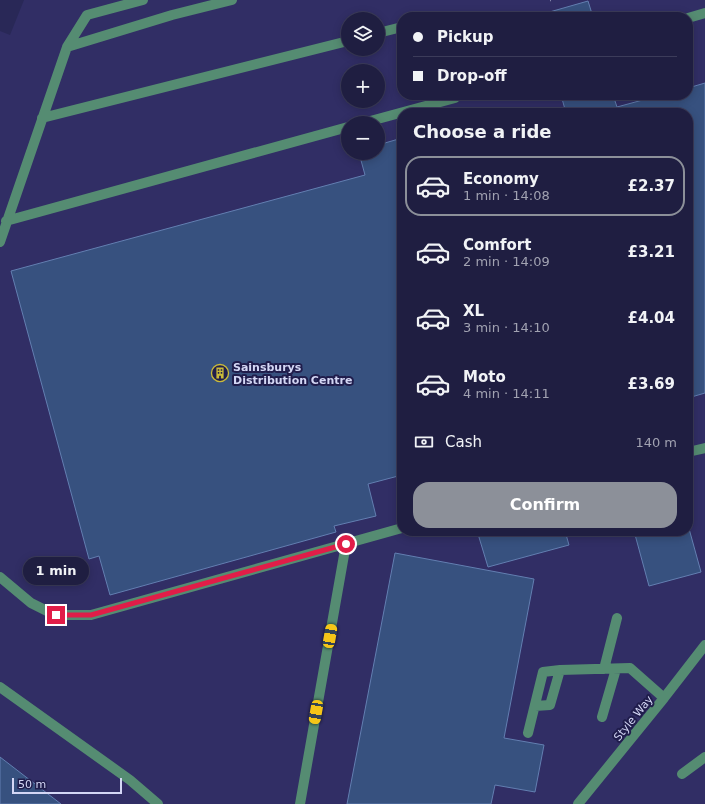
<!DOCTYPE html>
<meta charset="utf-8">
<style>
:root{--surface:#1f1e41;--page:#2c2b4c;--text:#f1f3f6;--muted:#a1a2b1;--line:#3c3c5a;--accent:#8c9099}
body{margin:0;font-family:"DejaVu Sans",sans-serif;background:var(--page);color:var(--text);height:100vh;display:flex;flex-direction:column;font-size:15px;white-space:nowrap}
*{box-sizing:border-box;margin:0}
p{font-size:13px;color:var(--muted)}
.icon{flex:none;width:22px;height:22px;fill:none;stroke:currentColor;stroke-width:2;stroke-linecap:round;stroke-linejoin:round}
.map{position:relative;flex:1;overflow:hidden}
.sheet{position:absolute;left:397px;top:108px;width:296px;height:428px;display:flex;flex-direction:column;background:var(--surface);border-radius:16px;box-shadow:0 2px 10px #0003,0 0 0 1px var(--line)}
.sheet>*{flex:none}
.guide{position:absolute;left:397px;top:12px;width:296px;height:88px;border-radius:16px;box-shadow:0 2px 10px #0003,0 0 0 1px var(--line);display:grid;align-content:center;height:88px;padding:0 16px;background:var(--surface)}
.fabs{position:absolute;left:341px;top:12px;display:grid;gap:8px}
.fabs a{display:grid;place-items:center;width:44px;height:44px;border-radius:50%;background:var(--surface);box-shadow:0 2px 10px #0003,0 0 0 1px var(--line);font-size:20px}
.scale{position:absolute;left:12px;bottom:10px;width:110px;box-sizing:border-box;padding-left:4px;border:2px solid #d4d7f5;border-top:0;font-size:11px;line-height:14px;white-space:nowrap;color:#d4d7f5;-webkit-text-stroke:3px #201d4c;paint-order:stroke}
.end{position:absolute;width:18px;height:18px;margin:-9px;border:5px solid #e11d48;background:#fff;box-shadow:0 0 0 2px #fff}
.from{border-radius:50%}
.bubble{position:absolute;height:28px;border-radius:14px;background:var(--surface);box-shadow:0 2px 10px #0003,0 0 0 1px var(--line);font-size:13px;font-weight:700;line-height:28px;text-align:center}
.car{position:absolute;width:12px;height:24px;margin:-12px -6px;border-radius:5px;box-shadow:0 0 3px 1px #0007;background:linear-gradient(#f5c518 24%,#345 0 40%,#f5c518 0 76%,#345 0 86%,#f5c518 0)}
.guide b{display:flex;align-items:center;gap:14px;height:38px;font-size:15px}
.guide b+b{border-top:1px solid var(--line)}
.guide i{width:10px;height:10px;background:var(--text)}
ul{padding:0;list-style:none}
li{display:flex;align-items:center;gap:12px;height:60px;margin:0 8px 6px;padding:0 8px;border:2px solid transparent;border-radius:16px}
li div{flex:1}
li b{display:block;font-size:15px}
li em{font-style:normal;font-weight:700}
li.current{border-color:var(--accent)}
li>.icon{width:36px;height:36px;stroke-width:1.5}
h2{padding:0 16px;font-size:18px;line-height:48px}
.pay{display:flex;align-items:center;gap:10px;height:44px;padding:0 16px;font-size:15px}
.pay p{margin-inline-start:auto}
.action{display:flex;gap:8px;margin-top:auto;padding:8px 16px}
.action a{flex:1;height:46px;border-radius:16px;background:var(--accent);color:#fff;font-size:16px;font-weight:700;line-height:46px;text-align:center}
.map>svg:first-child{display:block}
.built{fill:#312e65;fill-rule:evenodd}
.building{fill:#37517f;stroke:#637fb1}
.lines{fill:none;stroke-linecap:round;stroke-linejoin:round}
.path{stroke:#8283a9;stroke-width:2.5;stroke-dasharray:3 3;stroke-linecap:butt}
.minor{stroke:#558c72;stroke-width:10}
.route{stroke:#e11d48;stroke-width:5}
.labels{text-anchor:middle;stroke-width:4;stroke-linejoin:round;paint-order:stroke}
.poi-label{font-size:11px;font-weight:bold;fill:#d4d7f5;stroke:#201d4c;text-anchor:start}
.street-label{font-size:11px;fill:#d4d7f5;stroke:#201d4c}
</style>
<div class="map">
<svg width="705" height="804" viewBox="0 0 705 804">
<rect width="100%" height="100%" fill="#292857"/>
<path class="built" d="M24,0H705V804H0V31L10,35ZM402,17H688V95H402ZM348,19H378V49H348ZM348,71H378V101H348ZM402,113H688V531H402ZM348,123H378V153H348Z"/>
<path class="building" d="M588,1L593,17H540L539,15Z
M705,83V393L688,398V113H566L561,95H613L617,107L661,95H688V88Z
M402,138V475L368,484L376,516L334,526L336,532L110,595L99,556L89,559L11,271L365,175L359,153H378V145Z
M688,525L701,572L649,586L634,531H688Z
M487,531H565L569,545L488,567L478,534Z
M395,553L534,579L504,738L544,745L535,792L495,785L491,804H347Z
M0,757L61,804H0Z"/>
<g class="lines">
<path class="path" d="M550,0H551"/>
<path class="minor" d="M688,18L705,13
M378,33L402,27
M67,47L87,15L143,0
M42,118L348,41
M363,123L455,98L457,95
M6,221L348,127
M0,242L67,47L172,15L232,0
M688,452L705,448
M0,577L31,603L55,615H91L402,528
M604,669L617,618
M0,687L130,780L158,804
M535,706L550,705L560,670L630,668L664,698
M602,717L616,669
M528,733L543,672L560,670
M682,774L705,757
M300,804L346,544
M578,804L664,698L705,645"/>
</g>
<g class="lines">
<path class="route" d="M56,615H91L346,544"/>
</g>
<defs>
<g id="building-ring" transform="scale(0.9)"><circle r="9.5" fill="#201d4c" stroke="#caba3a" stroke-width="1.5"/><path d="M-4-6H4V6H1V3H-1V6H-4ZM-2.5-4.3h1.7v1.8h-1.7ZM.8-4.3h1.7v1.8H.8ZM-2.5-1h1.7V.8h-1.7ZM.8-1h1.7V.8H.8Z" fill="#caba3a"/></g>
</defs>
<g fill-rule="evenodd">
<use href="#building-ring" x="220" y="373"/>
</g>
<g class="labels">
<g class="poi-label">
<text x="233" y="371">Sainsburys<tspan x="233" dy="13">Distribution Centre</tspan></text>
</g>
<g class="street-label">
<text transform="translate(633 718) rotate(-51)" y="4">Style Way</text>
</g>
</g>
</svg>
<div class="fabs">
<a><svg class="icon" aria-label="layers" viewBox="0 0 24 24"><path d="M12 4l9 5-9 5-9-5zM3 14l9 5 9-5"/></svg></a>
<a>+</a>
<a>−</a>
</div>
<div class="scale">50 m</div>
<i class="end from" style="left:346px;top:544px"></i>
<i class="end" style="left:56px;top:615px"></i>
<div class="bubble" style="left:23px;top:557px;width:66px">1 min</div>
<i class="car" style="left:330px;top:636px;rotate:10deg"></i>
<i class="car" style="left:316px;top:712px;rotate:190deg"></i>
<div class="guide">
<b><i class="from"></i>Pickup</b>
<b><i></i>Drop-off</b>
</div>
<section class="sheet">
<h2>Choose a ride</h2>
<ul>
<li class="current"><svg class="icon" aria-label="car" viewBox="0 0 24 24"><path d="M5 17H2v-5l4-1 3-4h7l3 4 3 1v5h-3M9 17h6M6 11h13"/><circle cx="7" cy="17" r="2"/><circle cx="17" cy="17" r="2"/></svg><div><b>Economy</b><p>1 min · 14:08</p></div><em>£2.37</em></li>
<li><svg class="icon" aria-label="car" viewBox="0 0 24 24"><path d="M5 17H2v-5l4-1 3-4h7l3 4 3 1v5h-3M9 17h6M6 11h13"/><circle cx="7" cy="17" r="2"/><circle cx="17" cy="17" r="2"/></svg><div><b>Comfort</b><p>2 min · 14:09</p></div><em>£3.21</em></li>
<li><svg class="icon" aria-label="car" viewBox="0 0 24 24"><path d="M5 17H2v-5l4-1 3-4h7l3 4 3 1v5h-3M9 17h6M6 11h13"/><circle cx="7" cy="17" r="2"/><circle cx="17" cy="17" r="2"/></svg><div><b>XL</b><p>3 min · 14:10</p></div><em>£4.04</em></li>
<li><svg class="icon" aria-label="car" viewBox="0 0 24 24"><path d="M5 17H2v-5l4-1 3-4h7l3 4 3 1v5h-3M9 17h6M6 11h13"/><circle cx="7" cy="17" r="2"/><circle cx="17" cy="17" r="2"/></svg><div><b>Moto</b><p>4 min · 14:11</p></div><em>£3.69</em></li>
</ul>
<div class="pay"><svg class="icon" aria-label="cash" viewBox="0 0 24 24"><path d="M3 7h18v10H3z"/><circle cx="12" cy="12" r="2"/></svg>Cash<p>140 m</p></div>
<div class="action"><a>Confirm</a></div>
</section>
</div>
